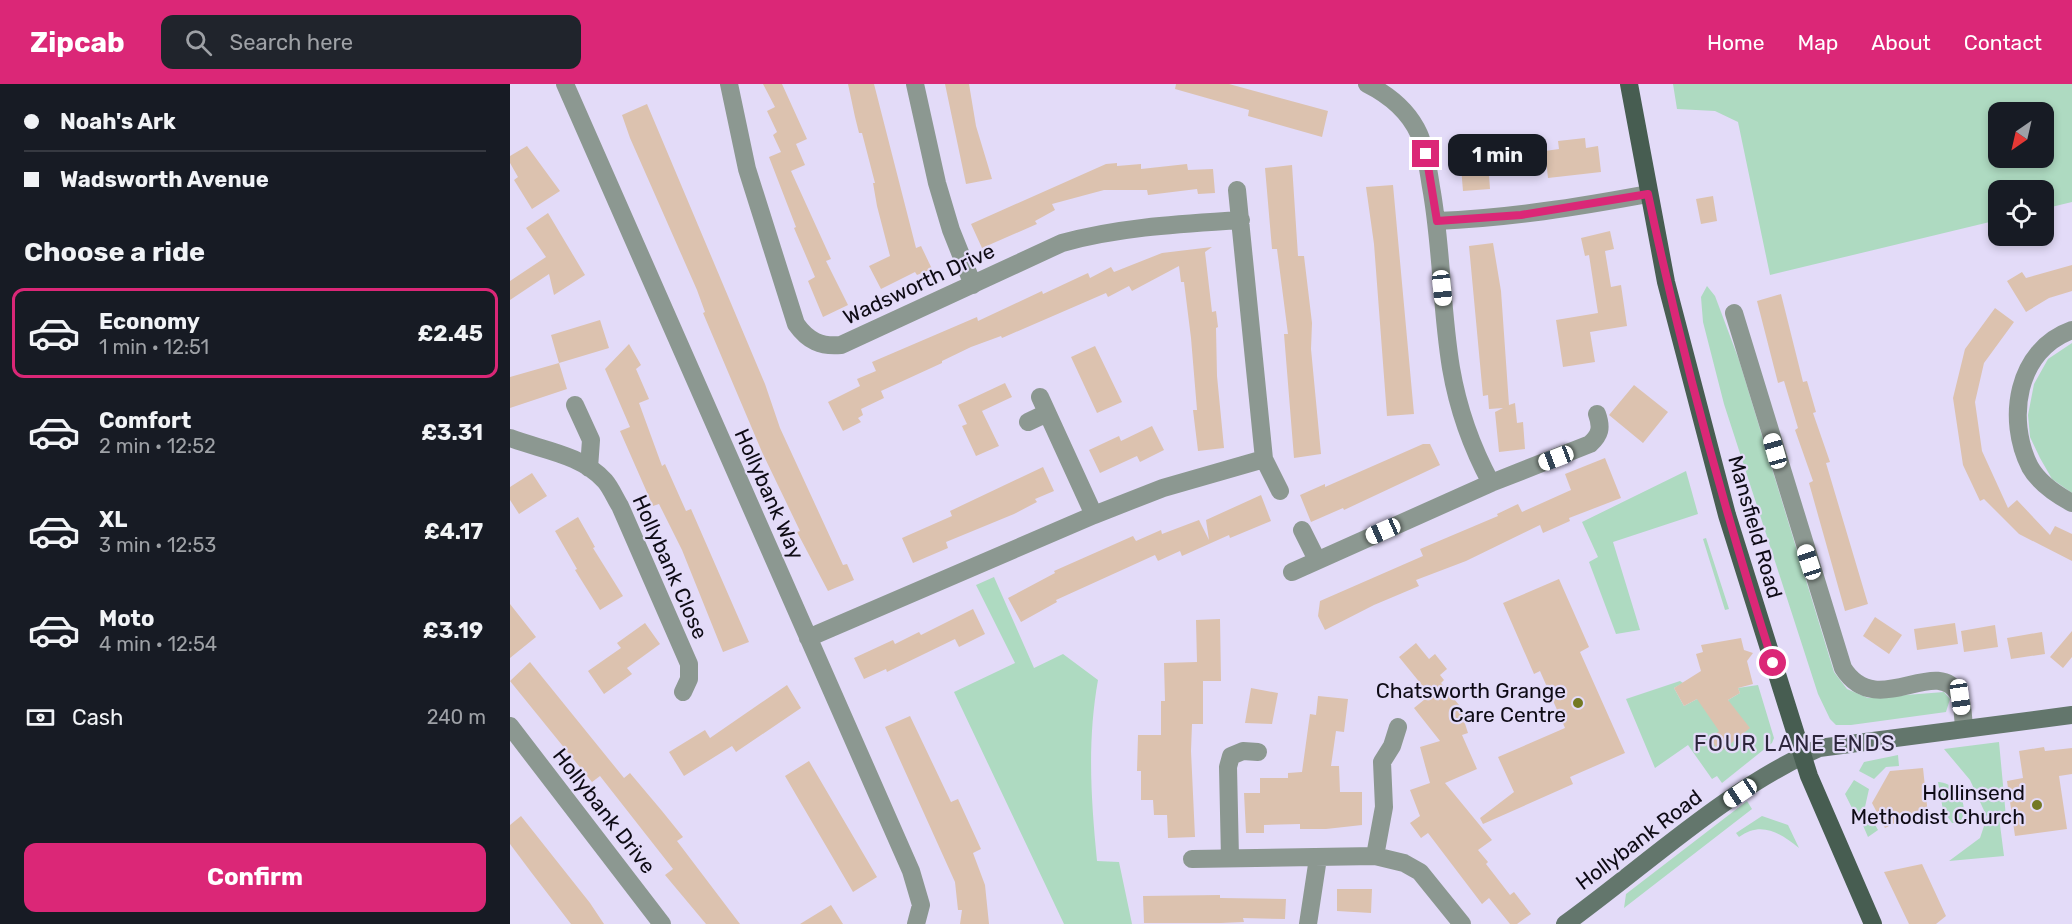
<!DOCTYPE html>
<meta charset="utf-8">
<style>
:root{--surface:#171b24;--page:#20242c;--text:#f1f3f6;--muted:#9ea1a6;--line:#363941;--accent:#db2777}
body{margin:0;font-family:Rubik,sans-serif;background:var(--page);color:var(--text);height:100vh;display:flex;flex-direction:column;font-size:22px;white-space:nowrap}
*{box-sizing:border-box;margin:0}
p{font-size:20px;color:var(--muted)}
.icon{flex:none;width:33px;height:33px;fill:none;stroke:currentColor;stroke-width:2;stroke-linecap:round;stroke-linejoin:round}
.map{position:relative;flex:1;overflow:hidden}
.panel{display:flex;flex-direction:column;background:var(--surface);width:510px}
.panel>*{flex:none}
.hud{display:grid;align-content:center;height:132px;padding:0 24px;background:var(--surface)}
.needle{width:39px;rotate:214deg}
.buttons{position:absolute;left:1478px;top:18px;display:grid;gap:12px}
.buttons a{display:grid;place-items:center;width:66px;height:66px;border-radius:12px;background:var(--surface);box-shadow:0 3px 9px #0003;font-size:30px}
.end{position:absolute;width:27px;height:27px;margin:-14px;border:8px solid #db2777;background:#fff;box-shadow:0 0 0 3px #fff}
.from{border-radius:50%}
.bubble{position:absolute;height:42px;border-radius:12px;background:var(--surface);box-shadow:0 3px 9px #0003;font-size:20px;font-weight:700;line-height:42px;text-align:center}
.car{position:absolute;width:18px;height:36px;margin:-18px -9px;border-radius:8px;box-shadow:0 0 4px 2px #0007;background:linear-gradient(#fff 24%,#345 0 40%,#fff 0 76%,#345 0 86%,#fff 0)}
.hud b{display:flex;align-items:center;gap:21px;height:57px;font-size:22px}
.hud b+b{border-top:2px solid var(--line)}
.hud i{width:15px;height:15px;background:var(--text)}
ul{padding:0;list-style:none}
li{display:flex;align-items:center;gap:18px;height:90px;margin:0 12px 9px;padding:0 12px;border:3px solid transparent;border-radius:12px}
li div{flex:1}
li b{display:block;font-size:22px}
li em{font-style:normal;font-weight:700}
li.active{border-color:var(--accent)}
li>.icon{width:54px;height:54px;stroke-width:1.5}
h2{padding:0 24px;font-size:27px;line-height:72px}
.pay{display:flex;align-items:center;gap:15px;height:66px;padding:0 24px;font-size:22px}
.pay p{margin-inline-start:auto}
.action{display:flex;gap:12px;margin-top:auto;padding:12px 24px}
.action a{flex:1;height:69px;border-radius:12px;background:var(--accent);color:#fff;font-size:24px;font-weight:700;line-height:69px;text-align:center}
header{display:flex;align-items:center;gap:36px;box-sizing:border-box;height:84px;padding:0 30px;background:var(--accent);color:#fff}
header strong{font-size:28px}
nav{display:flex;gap:33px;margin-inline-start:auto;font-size:21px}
.search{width:420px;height:54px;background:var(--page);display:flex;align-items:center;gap:15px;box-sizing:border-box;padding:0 21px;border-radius:12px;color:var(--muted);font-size:22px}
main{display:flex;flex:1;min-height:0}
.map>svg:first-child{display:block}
.green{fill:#aedac1;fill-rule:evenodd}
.building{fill:#dcc2af}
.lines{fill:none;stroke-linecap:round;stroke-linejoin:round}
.street{stroke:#8c9891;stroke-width:18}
.secondary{stroke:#63766c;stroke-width:18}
.primary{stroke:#475d51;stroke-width:18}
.route{stroke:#db2777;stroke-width:8}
.poi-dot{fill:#737923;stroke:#e3dbf8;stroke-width:2}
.labels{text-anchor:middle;stroke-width:4.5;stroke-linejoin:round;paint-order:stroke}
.street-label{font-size:21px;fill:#0e0b15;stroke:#e3dbf8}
.poi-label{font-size:21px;fill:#0e0b15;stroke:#e3dbf8;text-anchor:end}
.neighbourhood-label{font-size:22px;letter-spacing:1.5px;fill:#2d263c;stroke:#e3dbf8}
</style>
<header>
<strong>Zipcab</strong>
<div class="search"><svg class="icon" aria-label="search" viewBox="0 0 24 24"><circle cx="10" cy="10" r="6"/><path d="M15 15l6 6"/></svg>Search here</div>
<nav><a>Home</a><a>Map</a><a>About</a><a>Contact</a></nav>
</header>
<main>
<section class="panel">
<div class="hud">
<b><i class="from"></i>Noah's Ark</b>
<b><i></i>Wadsworth Avenue</b>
</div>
<h2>Choose a ride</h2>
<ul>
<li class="active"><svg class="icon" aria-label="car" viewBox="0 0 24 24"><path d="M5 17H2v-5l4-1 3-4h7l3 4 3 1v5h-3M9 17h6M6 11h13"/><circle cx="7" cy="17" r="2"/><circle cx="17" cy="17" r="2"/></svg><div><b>Economy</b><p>1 min · 12:51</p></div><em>£2.45</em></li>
<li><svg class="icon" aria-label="car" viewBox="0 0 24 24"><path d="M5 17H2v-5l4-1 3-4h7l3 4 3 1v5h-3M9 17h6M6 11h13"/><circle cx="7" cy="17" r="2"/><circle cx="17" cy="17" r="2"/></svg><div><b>Comfort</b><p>2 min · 12:52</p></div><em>£3.31</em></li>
<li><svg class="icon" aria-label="car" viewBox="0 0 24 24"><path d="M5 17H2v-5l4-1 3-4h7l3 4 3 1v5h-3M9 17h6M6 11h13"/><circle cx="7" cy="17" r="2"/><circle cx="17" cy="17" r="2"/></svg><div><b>XL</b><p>3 min · 12:53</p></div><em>£4.17</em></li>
<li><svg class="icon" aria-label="car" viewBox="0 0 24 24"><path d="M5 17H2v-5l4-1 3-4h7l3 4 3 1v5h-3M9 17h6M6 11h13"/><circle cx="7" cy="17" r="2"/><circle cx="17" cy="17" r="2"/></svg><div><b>Moto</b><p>4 min · 12:54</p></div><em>£3.19</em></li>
</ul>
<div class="pay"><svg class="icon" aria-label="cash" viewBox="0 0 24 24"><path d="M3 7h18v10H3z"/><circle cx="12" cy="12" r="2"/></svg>Cash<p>240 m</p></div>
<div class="action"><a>Confirm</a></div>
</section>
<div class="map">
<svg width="1562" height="840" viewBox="0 0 1562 840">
<rect width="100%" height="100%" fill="#e3dbf8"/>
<path class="green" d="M1163,0H1562V118L1533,125V106H1488V136L1260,191L1228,38L1205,27L1167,25ZM1488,28H1533V74H1488Z
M1197,202L1205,212L1229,276L1324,588L1337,605L1358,614L1434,608L1440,615L1436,628L1341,641H1326L1320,635L1308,610L1214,320L1193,238L1191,213Z
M1562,259V409L1542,395L1530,374L1520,353L1518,331L1524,300L1538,275Z
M1176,387L1188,430L1103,458L1130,546L1106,550L1079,478L1088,473L1072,438Z
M1196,454L1219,525L1215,526L1193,455Z
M484,493L524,584L553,570L588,596C577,658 581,715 587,777L609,778L622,840H554L444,608L505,579L466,501Z
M1170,597L1173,599L1164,604L1174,622L1187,615L1223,628L1218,616L1230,609L1228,604L1248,601L1264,654L1262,659L1212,699L1207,692L1202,695L1178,661L1145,684L1116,615Z
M1489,658L1496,733H1489L1494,772L1439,777L1470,754L1477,733L1460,696L1434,665Z
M1388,671L1389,682L1376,683L1364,695L1349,687L1354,678Z
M1344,696L1359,705L1355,723L1368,746L1358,753L1345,723L1342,724L1335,710Z
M1428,698C1447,698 1462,724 1449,739H1442L1433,726Z
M1237,717L1242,725L1114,824L1116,810Z
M1252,732L1278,741L1289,764C1269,748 1251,737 1229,753L1226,749Z"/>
<path class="building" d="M253,0H272L297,55L286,60L295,81L281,87L321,175L316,177L338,221L313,233L298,197L305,193L284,144L286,143L259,73L271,68L263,51L267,48L257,27L265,23Z
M338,0H364L406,164L411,162L422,185L407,191L405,188L371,205L359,182L380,172L367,122L363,99H365L352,49H349L345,33Z
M435,0H459L466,42L482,95L456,100Z
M666,0H719L818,27L812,53L738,32L739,26L665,5Z
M137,20L255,300L270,344L333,481L337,480L344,496L318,507L287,448L290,447L252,368L193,229L195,228L187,206L120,54L112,31Z
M1075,54L1076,64L1088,62L1091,88L1038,94L1035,67L1049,65L1048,57Z
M975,56L976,73L985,72L987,90L979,91L980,105L953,107L949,58Z
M17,62L50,107L22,125L4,96L8,93L0,79V72Z
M607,79V82L631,80V85L677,80L678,86L703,85L705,109L688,110L687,105L638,111L637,106H594L542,120L545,126L525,137L527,140L472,164L461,140L596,80Z
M782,81L788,172H794L802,239L801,265L811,370L784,374L774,250H778L767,165H762L755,84Z
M883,101L904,330L877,332L864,160L856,103Z
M1203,112L1207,137L1191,140L1186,115Z
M38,129L75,191L44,211L39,190L0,216V197L36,173L16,144Z
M1100,147L1104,165L1095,167L1101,203L1111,201L1117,242L1080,248L1085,278L1053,283L1046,236L1088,229L1079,171L1075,172L1071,154Z
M983,159L991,207L999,321L1005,319L1007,339L1013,338L1015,365L989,368L985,328L993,324L979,325L978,311L973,312L959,162Z
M702,163L695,168L702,228L706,227L708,243L706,244L707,292L714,364L688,367L683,326H687L681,254L674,198H671L669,182L622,207L619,202L598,213L596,209L492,254L491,252L461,263L432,277V279L371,307L374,314L351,325L353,331L348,334L351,338L333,347L318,318L350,302L347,295L366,287L362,278L467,233L468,237L532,207L533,210L578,189L580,194L601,183L604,188L652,169Z
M1562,181V207L1539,214L1516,228L1497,197L1512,188L1516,194Z
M1271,210L1293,298L1297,297L1306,328L1303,329L1320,378L1316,379L1358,520L1335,527L1299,399L1303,397L1285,346L1288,344L1274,297L1268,299L1247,217Z
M1485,224L1504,238L1474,279L1465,318L1472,367L1498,424L1507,416L1540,451L1545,442L1562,450V477L1509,450L1474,415L1470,417L1453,381L1443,314L1455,265Z
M90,236L99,264L49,279L57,305L0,324V293L49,279L41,251Z
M119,260L131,281L126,285L139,315L129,319L152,382L155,380L176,427L181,425L239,558L213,568L172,466L149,420L143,422L110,347L120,343L95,285Z
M585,262L612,318L587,329L561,273Z
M495,299L502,313L472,327L489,362L466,372L452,342L457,340L448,321Z
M1124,301L1158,328L1133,359L1099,331Z
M642,342L654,366L630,378L627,372L590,389L579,366L609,352L611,357Z
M913,360H920L930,381L834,426L833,424L801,438L790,411L815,400V403Z
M1095,374L1111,414L1059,434L1060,437L1033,449L1030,441L956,477L906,496L909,502L864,521L815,546L808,532L810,517L913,472L910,465L988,432L987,430L1008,420L1012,428L1061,406L1055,390Z
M533,383L544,407L525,415L527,418L504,430L436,458L438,464L403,479L392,454L442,432L440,427Z
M22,389L37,412L9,430L0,416V403Z
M751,411L761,437L720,454L719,451L672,472L670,467L648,477L645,471L546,516L547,518L511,538L498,514L545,489L544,487L623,452L626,457L651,446L652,450L689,436L699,456L696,436Z
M68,433L85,463L83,464L113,512L90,526L65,486L67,485L45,447Z
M1049,495L1079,563L1070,568L1115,669L1060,693L1063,700L973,740L970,734L1004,708L988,673L1055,644L1030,587L1024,590L993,519Z
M0,520L26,553L0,574Z
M463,525L475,550L449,563L445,555L377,588L376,585L354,595L344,574L383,556L385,560L409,548L411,551Z
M1365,533L1392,551L1379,570L1353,552Z
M710,535L711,597H693V640H682L681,667L685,753L658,754L657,731H644L643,716H631V687H627L628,651H651V617H655L654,579L687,578L686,536Z
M135,539L150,560L117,584L122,590L94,610L78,587L111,564L107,559Z
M1445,539L1448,560L1407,566L1404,545Z
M1485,541L1488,563L1454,568L1451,547Z
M1562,547V573L1553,584L1540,573Z
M1532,548L1535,570L1501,575L1497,554Z
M1231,554L1234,566L1243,569L1237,577L1243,600L1228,604L1230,609L1218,616L1240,644L1210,668L1200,655L1209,647L1187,615L1174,622L1164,604L1191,587L1186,570L1193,568L1191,561Z
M906,559L919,575L925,570L937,585L930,591L934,596L931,599L949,621L958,649L952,651L967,685L935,699L982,756L968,766L978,778L976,780L1000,811L1004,808L1021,830L1007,840H1000L979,814L972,820L918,749L911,754L900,739L910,732L900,706L920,699L910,663L930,657L904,624L920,611L889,573Z
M20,578L114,694L120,689L152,727L173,753L167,757L230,840H196L155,791L163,785L90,692L82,698L0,597Z
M277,601L291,624L226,668L222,662L174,692L159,668L195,646L200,654Z
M741,604L768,609L762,640L735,639Z
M808,612L838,615L834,648L826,647L821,682H829L830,708H852V741L816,745H790V740L754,741V749H736L734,709H750V694H778V689L792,688L800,630L806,631Z
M400,632L441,718L448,715L471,765L463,769L475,801L479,840H450L452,826H448L445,798L375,643Z
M1534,663L1535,667L1562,664V690L1549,692L1557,745L1505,752L1497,697L1513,694L1509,667Z
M299,677L367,793L343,808L275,692Z
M1413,684L1418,731L1397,733L1375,744L1362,719L1380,687Z
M11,732L80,819L94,840H61L21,788L0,760V741Z
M1412,780L1436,832L1426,840H1399L1374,788Z
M827,805H862L861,829L827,827Z
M710,811V814L776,815L775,835L733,834L734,838L711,839H634L633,812Z
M321,821L333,840H290Z"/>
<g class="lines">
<path class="street" d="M55,0L401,787L411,821L406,840
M219,0L237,85L286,240C298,257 311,263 331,261L552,159C610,143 670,140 731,136
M405,0L427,99L441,146L463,201
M857,0C879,11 899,28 909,50C916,66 918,85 921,103C932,163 931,224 941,284C948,325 961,362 981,399
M727,106L754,375L770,407
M927,137C999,134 1068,123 1138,110
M1224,229L1333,584C1367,638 1426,569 1449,611C1453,620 1453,634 1454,643
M1562,246C1506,266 1496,336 1520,383C1529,399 1547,411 1562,419
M530,313L584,431
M65,321L81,356L79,384
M518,338L537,329
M0,354C31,366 71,370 95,397C101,404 105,414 110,422L179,580V595L173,608
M792,446L807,476
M782,488L981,399L1080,360C1090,351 1092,344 1087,330
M298,554L584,431L653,404L754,375
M0,642L152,840
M865,772L874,723L872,678L882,662L888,643
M720,774L718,683L721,672L733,667L748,668
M682,775L865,772L894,779L910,788L952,840
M798,840L808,774"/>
<path class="secondary" d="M1055,840C1138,780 1215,706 1309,664L1562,631"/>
<path class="primary" d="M1119,0L1156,198L1217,431L1299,692L1363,840"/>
</g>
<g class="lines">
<path class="route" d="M916,70L927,137L1011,131L1138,110C1171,268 1214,425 1263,579"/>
</g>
<g class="poi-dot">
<circle cx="1068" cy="619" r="6"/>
<circle cx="1527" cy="721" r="6"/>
</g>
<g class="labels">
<g class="street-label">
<text transform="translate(409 200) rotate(-25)" y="7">Wadsworth Drive</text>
<text transform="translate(259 410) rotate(66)" y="7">Hollybank Way</text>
<text transform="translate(1245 443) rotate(74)" y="7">Mansfield Road</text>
<text transform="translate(160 483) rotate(66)" y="7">Hollybank Close</text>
<text transform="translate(94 727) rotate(52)" y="7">Hollybank Drive</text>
<text transform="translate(1129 756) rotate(-37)" y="7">Hollybank Road</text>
</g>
<g class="poi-label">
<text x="1056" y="614">Chatsworth Grange<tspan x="1056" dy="24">Care Centre</tspan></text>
<text x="1515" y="716">Hollinsend<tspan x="1515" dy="24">Methodist Church</tspan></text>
</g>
<g class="neighbourhood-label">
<text x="1285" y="667">FOUR LANE ENDS</text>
</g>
</g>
</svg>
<div class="buttons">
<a><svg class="needle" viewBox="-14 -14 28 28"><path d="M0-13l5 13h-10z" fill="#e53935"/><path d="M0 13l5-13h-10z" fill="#9ea1a6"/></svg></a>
<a><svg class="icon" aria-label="locate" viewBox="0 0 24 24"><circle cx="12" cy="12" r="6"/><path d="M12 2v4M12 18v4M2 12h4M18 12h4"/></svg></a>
</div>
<i class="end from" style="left:1263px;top:579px"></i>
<i class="end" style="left:916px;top:70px"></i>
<div class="bubble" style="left:938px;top:50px;width:99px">1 min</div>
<i class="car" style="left:932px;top:204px;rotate:174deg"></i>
<i class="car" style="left:1265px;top:367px;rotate:344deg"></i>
<i class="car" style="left:1046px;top:374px;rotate:249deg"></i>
<i class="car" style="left:873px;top:447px;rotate:246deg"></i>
<i class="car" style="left:1299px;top:478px;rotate:342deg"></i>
<i class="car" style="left:1450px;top:613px;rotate:172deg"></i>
<i class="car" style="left:1230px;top:709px;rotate:236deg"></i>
</div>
</main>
